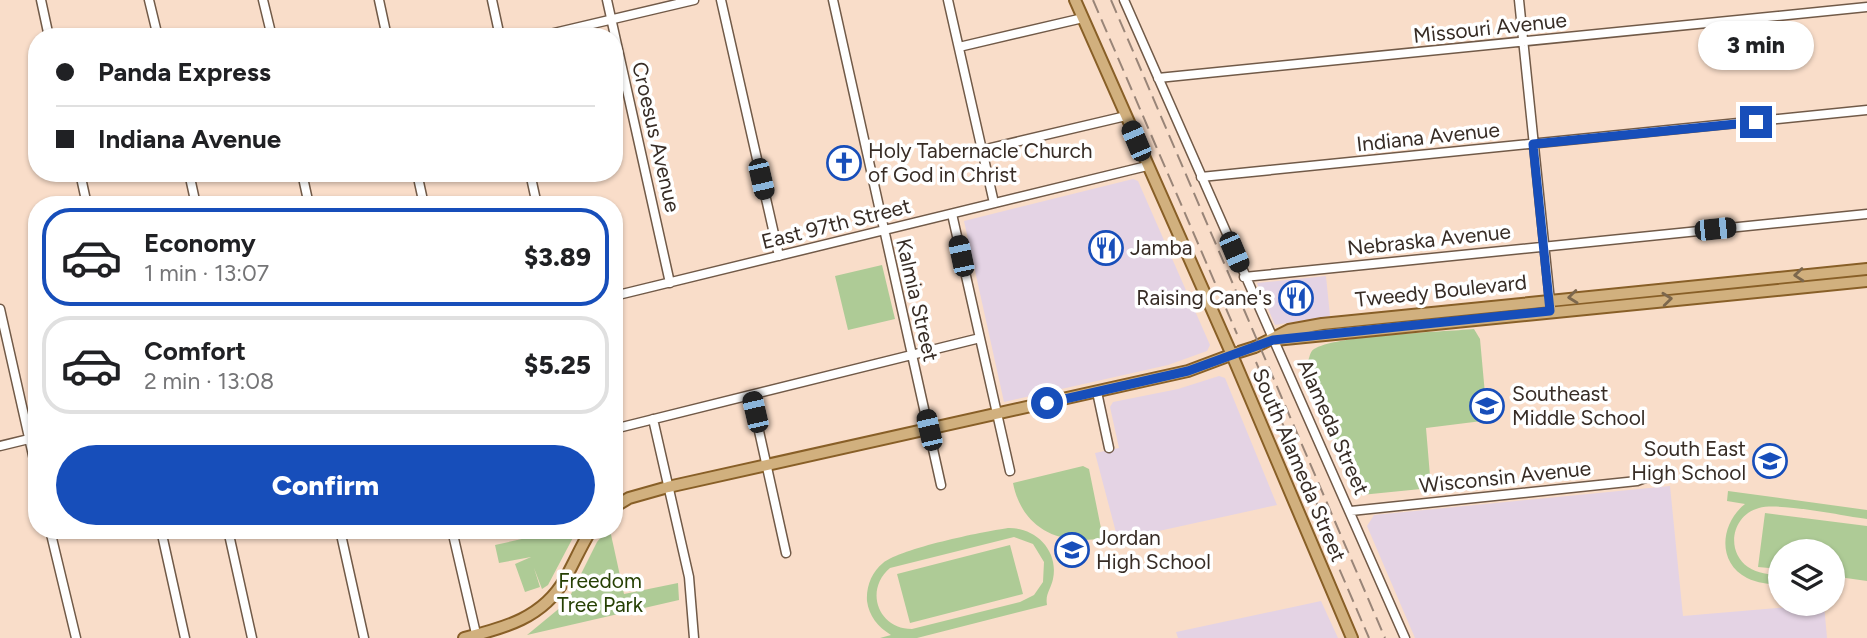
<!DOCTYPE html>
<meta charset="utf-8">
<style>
:root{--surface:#fff;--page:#f2f2f2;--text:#202124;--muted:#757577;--line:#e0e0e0;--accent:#174eba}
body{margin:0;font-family:Figtree,sans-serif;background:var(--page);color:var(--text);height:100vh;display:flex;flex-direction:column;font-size:26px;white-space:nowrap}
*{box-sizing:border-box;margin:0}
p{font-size:23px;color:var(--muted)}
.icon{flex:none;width:38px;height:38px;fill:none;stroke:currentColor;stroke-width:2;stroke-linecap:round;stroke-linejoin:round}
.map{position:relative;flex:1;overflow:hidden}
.side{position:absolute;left:28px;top:196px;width:595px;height:343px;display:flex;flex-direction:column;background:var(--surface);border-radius:28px;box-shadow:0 2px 5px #0004}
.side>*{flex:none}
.guide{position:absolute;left:28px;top:28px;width:595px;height:154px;border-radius:28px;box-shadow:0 2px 5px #0004;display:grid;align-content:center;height:154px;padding:0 28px;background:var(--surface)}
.tools{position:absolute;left:1768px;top:539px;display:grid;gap:14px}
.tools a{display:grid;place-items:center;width:77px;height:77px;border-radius:50%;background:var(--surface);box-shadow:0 2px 5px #0004;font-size:35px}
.end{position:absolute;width:32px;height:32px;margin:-16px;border:9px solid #174eba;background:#fff;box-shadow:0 0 0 4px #fff}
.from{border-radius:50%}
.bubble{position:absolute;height:49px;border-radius:24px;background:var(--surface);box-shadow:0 2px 5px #0004;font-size:23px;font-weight:800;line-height:49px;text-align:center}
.car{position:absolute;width:21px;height:42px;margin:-21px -10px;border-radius:9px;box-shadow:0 0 5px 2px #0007;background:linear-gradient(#222 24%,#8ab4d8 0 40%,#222 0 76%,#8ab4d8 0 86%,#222 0)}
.guide b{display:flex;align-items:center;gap:24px;height:66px;font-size:26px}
.guide b+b{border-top:2px solid var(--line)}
.guide i{width:18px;height:18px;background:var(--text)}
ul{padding:12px 0 0;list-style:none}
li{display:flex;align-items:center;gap:21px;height:98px;margin:0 14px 10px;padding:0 14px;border:4px solid var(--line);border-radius:28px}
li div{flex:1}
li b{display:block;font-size:26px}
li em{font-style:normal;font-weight:800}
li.active{border-color:var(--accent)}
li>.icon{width:63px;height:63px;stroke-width:1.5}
.primary-button{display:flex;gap:14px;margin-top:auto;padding:14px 28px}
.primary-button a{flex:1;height:80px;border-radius:42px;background:var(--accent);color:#fff;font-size:28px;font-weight:800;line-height:80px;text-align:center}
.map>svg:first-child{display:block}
.commercial{fill:#e4d3e4}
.green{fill:#aecb96;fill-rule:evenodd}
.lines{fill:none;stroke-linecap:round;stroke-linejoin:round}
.minor-casing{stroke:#715a48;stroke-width:11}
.major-casing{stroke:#885f27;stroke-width:14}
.minor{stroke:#fff;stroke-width:8}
.major{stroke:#d1b07e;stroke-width:10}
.rail{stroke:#998578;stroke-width:2;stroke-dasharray:14 7;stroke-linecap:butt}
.major-bridge-casing{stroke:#885f27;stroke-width:14;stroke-linecap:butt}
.major-bridge{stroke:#d1b07e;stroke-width:10}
.oneway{stroke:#7c674d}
.route{stroke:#174eba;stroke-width:9}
.labels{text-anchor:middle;stroke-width:7;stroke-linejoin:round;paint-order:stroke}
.street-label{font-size:21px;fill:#372c25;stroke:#fff}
.poi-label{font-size:21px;fill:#372c25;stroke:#fff;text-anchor:start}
.park-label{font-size:21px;fill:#264004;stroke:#fff}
</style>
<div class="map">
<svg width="1867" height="638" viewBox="0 0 1867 638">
<rect width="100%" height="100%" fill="#f9ddc9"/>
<path class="commercial" d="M1133,179L1138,181L1210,345L1207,351L1168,365L1004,402L964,221Z
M1326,276L1330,316L1275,325L1257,283Z
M1219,376L1225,378L1277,505L1118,540L1095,453L1119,448L1110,407L1113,402L1178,389Z
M1670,486L1683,616L1824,604L1827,638H1415L1367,526L1374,515Z
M1321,601L1338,638H1178L1176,632Z"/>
<path class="green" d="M882,265L895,319L848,330L835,276Z
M1474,329L1480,339L1487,416L1482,421L1426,428L1431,488L1361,495L1342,442L1333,439L1328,431L1308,361C1310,356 1310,350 1316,348C1341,335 1441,332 1474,329Z
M1083,466L1089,469L1103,538C1060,546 1022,529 1013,483Z
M1728,491L1867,510V519C1843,516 1779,502 1759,508C1732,515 1725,551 1748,567C1758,574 1769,574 1780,575V585C1769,584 1757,583 1747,578C1716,562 1721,523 1745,504L1727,501Z
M1765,513L1867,526V581L1832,576V551H1780V569L1758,567Z
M1008,528C1035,527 1059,550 1053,579C1051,589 1045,594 1047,605L917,638H880L891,635C878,627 869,616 867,601C866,586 872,572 883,563C902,548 981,532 1008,528ZM1014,537L1033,544L1044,562L1043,582L1034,595L1020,602L912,629C878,629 864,590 890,568Z
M530,530H577L548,585L542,589L534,568L540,587L525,592L515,564L531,557L499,563L495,545L531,537Z
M607,530H610L624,594L678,583L679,600L527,635L567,602L597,542Z
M1010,545L1023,594L910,623L897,574Z"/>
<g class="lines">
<g class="minor-casing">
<path id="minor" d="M41,0L49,37
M149,0L158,37
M263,0L272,37
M379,0L387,37
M492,0L500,37
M607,0L670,283
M721,0L779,256
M833,0L941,485
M948,0L994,203
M1124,0L1405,638
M1519,0L1551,311
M537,37L694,0
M959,47L1083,18
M1158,78L1867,7
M982,150L1126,116
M80,173L87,205
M189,173L196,205
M302,173L309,205
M417,173L424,205
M530,173L537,205
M1201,177L1867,110
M952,214L1010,471
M1244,277L1867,214
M614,296L1147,166
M0,309L37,473
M1097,392L1109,448
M751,395L786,553
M653,419L689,577L694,638
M614,429L980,338
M0,446L37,437
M1351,511L1637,481L1661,472
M50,530L76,638
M161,530L185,638
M228,530L252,638
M340,530L364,638
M452,530L477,638"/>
</g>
<g class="major-casing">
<path id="major" d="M1075,0L1232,355L1352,638
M1275,340L1867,281
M1255,347L1289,330L1322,324L1867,269
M614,507L629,498L668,487L1143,381L1188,371L1236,353
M464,638C504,628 543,618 565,579C574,563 581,546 591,530"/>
</g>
<use href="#minor" class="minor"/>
<use href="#major" class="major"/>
<path class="rail" d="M1093,0L1237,334
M1111,0L1385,638
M1256,362L1332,539
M1323,531L1369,638"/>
<g class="major-bridge-casing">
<path id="major-bridge" d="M1239,352L1255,347"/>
</g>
<use href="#major-bridge" class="major-bridge"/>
</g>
<defs><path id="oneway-chevron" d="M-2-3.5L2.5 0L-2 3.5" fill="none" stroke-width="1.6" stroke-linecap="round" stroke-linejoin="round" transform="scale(1.75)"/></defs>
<g class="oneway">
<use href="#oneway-chevron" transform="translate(1799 275) rotate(175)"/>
<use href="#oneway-chevron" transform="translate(1573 297) rotate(174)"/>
<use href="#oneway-chevron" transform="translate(1667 299) rotate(-6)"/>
</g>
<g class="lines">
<path class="route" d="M1047,403L1188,371L1273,340L1550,311L1533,144L1756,122"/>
</g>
<defs>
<g id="church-ring" transform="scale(1.75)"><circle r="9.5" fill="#fff" stroke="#174eba" stroke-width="1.5"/><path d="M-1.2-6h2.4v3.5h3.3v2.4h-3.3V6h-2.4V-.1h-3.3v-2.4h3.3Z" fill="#174eba"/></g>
<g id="restaurant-ring" transform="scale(1.75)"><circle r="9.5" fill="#fff" stroke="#174eba" stroke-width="1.5"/><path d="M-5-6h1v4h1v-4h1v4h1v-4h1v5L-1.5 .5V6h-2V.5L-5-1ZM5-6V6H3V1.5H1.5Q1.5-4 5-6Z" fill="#174eba"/></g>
<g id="school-ring" transform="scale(1.75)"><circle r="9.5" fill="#fff" stroke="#174eba" stroke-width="1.5"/><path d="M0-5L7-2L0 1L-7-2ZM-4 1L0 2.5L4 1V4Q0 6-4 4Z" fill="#174eba"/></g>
</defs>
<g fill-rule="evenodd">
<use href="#church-ring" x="844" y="163"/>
<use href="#restaurant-ring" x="1106" y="248"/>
<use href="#restaurant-ring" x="1296" y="298"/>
<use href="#school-ring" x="1487" y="406"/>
<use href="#school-ring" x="1770" y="461"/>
<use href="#school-ring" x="1072" y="550"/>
</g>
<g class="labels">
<g class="street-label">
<text transform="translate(1490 28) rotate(-6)" y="7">Missouri Avenue</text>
<text transform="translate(656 137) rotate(77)" y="7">Croesus Avenue</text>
<text transform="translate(1428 137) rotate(-6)" y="7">Indiana Avenue</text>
<text transform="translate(836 224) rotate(-14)" y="7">East 97th Street</text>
<text transform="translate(1429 240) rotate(-6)" y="7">Nebraska Avenue</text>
<text transform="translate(1441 291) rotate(-6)" y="7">Tweedy Boulevard</text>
<text transform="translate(917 300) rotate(77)" y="7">Kalmia Street</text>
<text transform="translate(1333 427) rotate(66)" y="7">Alameda Street</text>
<text transform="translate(1299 465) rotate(67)" y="7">South Alameda Street</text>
<text transform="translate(1505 477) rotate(-6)" y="7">Wisconsin Avenue</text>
</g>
<g class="poi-label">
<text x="868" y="158">Holy Tabernacle Church<tspan x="868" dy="24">of God in Christ</tspan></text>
<text x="1130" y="255">Jamba</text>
<text x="1272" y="305" text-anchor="end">Raising Cane's</text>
<text x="1512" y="401">Southeast<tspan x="1512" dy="24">Middle School</tspan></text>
<text x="1746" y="456" text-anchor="end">South East<tspan x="1746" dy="24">High School</tspan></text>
<text x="1096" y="545">Jordan<tspan x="1096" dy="24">High School</tspan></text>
</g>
<g class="park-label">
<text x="600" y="588">Freedom<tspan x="600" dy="24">Tree Park</tspan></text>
</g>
</g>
</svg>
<div class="tools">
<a><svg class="icon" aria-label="layers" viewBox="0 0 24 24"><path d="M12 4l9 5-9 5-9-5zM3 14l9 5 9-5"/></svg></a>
</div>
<i class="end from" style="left:1047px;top:403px"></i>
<i class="end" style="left:1756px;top:122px"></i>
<div class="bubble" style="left:1698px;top:21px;width:116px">3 min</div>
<i class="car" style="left:1136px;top:141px;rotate:337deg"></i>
<i class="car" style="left:761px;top:179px;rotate:167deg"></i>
<i class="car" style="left:1715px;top:229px;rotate:84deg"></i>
<i class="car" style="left:1234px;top:252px;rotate:157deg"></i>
<i class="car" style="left:961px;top:256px;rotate:348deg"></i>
<i class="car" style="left:755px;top:412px;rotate:347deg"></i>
<i class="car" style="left:929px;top:430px;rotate:347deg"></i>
<div class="guide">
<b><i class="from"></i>Panda Express</b>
<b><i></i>Indiana Avenue</b>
</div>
<section class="side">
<ul>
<li class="active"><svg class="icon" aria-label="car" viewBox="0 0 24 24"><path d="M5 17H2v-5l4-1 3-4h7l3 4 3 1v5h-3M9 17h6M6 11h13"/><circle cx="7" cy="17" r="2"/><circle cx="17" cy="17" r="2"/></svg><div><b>Economy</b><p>1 min · 13:07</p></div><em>$3.89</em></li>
<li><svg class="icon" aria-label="car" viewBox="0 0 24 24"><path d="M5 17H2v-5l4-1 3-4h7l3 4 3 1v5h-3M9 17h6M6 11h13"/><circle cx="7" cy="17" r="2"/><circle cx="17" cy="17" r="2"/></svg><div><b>Comfort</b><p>2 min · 13:08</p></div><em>$5.25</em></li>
</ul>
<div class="primary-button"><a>Confirm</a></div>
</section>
</div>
